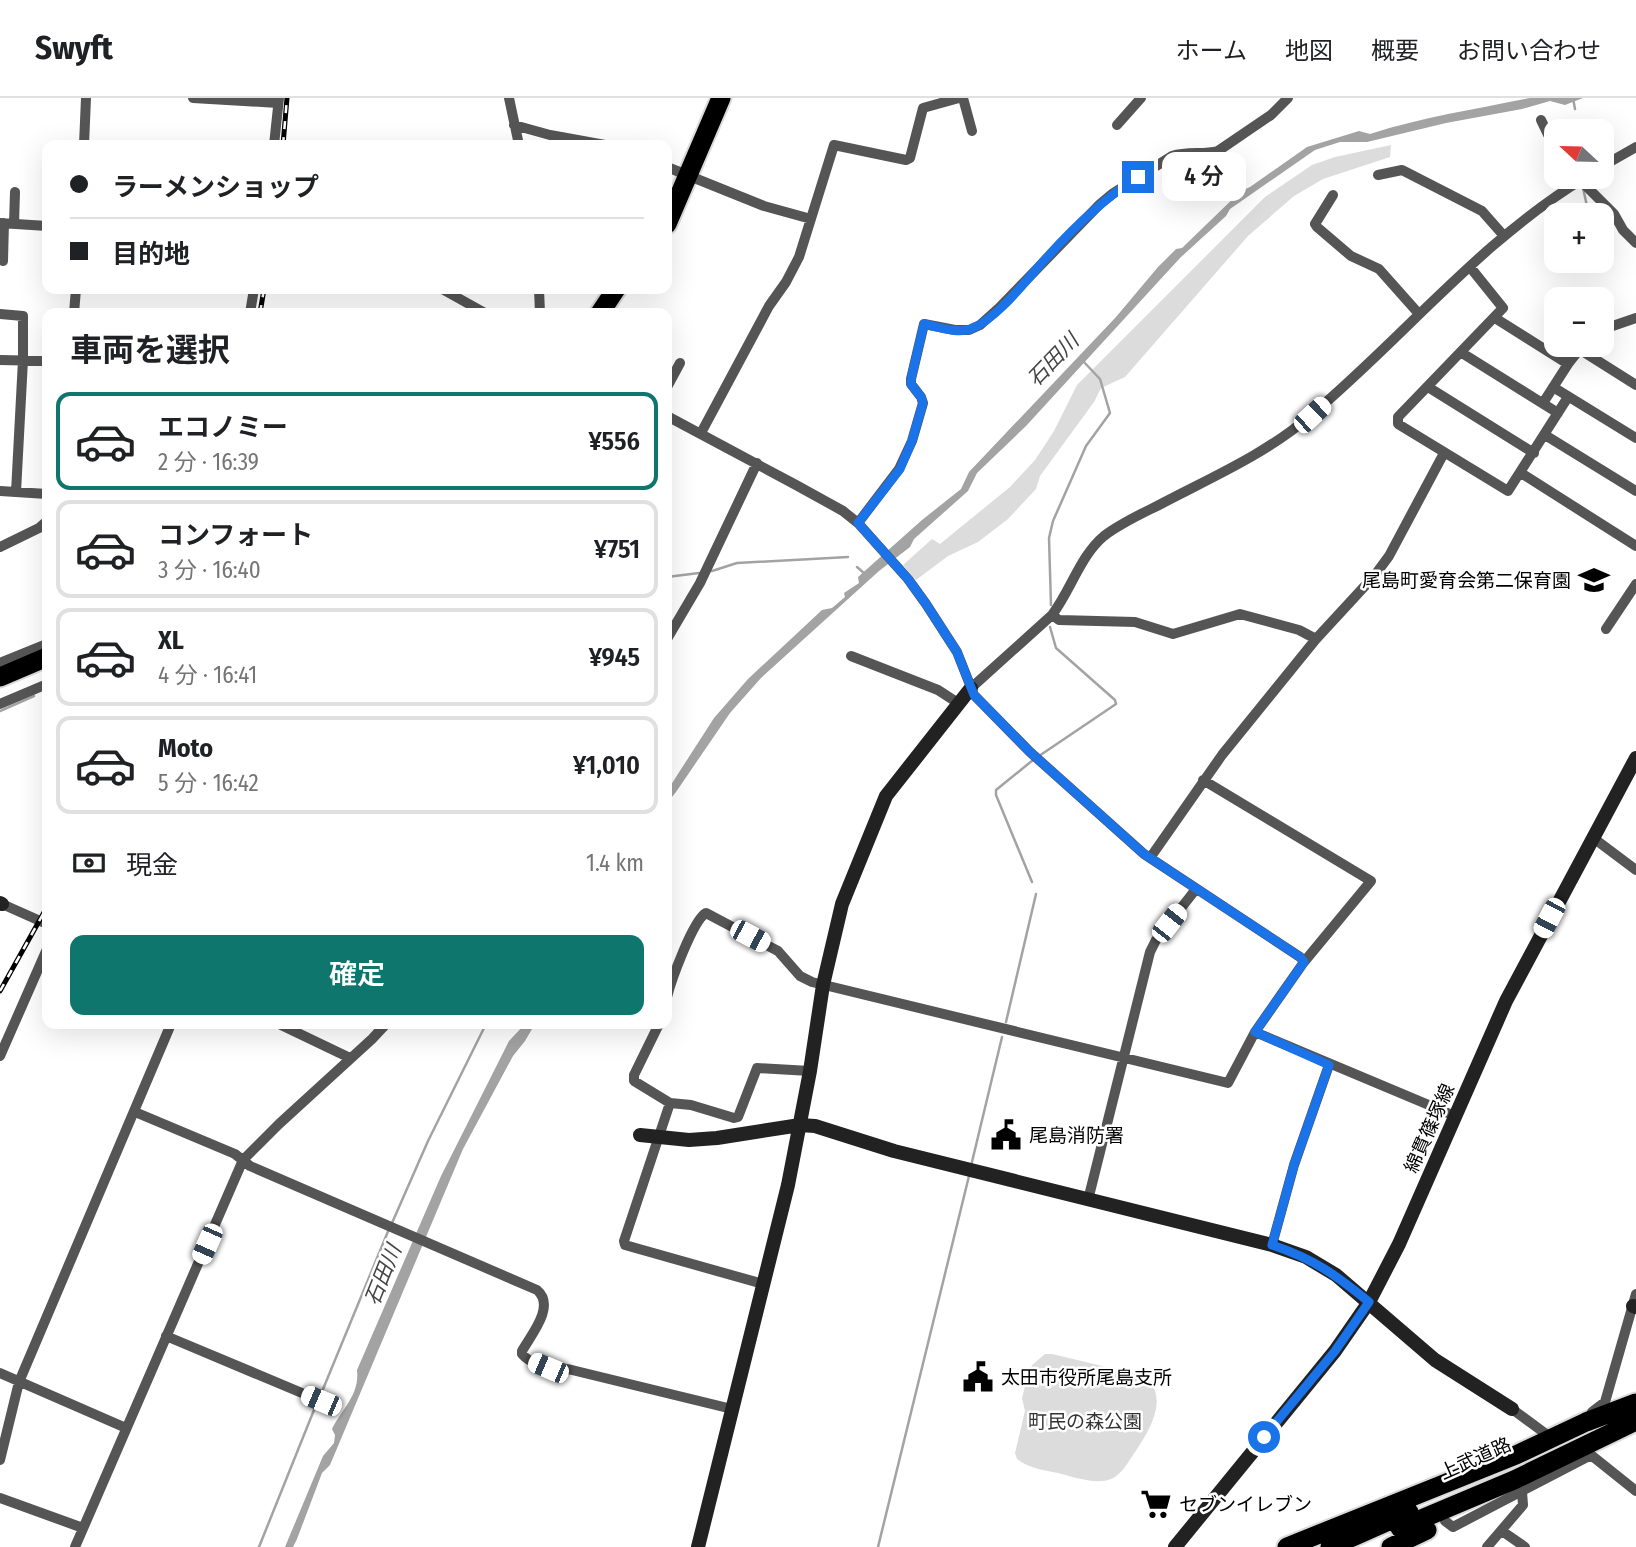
<!DOCTYPE html>
<html lang="ja">
<meta charset="utf-8">
<style>
:root{--surface:#fff;--page:#f2f2f2;--text:#202124;--muted:#757577;--line:#e0e0e0;--accent:#0f766e}
body{margin:0;font-family:"Fira Sans Condensed","Noto Sans JP",sans-serif;background:var(--page);color:var(--text);height:100vh;display:flex;flex-direction:column;font-size:26px;white-space:nowrap}
*{box-sizing:border-box;margin:0}
p{font-size:23px;color:var(--muted)}
.icon{flex:none;width:38px;height:38px;fill:none;stroke:currentColor;stroke-width:2;stroke-linecap:round;stroke-linejoin:round}
.map{position:relative;flex:1;overflow:hidden}
.side{position:absolute;left:42px;top:210px;width:630px;height:721px;display:flex;flex-direction:column;background:var(--surface);border-radius:14px;box-shadow:0 7px 28px #0002}
.side>*{flex:none}
.guide{position:absolute;left:42px;top:42px;width:630px;height:154px;border-radius:14px;box-shadow:0 7px 28px #0002;display:grid;align-content:center;height:154px;padding:0 28px;background:var(--surface)}
.needle{width:46px;rotate:292deg}
.buttons{position:absolute;left:1544px;top:21px;display:grid;gap:14px}
.buttons a{display:grid;place-items:center;width:70px;height:70px;border-radius:14px;background:var(--surface);box-shadow:0 7px 28px #0002;font-size:35px}
.end{position:absolute;width:32px;height:32px;margin:-16px;border:9px solid #1a73e8;background:#fff;box-shadow:0 0 0 4px #fff}
.from{border-radius:50%}
.bubble{position:absolute;height:49px;border-radius:14px;background:var(--surface);box-shadow:0 7px 28px #0002;font-size:23px;font-weight:600;line-height:49px;text-align:center}
.car{position:absolute;width:21px;height:42px;margin:-21px -10px;border-radius:9px;box-shadow:0 0 5px 2px #0007;background:linear-gradient(#fff 24%,#345 0 40%,#fff 0 76%,#345 0 86%,#fff 0)}
.guide b{display:flex;align-items:center;gap:24px;height:66px;font-size:26px}
.guide b+b{border-top:2px solid var(--line)}
.guide i{width:18px;height:18px;background:var(--text)}
ul{padding:0;list-style:none}
li{display:flex;align-items:center;gap:21px;height:98px;margin:0 14px 10px;padding:0 14px;border:4px solid var(--line);border-radius:14px}
li div{flex:1}
li b{display:block;font-size:26px}
li em{font-style:normal;font-weight:600}
li.active{border-color:var(--accent)}
li>.icon{width:63px;height:63px;stroke-width:1.5}
h2{padding:0 28px;font-size:32px;line-height:84px}
.pay{display:flex;align-items:center;gap:18px;height:77px;padding:0 28px;font-size:26px}
.pay p{margin-inline-start:auto}
.button{display:flex;gap:14px;margin-top:auto;padding:14px 28px}
.button a{flex:1;height:80px;border-radius:14px;background:var(--accent);color:#fff;font-size:28px;font-weight:600;line-height:80px;text-align:center}
header{display:flex;align-items:center;gap:42px;box-sizing:border-box;height:98px;padding:0 35px;background:var(--surface);border-bottom:2px solid var(--line)}
header strong{font-size:33px}
nav{display:flex;gap:38px;margin-inline-start:auto;font-size:24px}
.map>svg:first-child{display:block}
.green{fill:#dcdcdc}
.water{fill:#a3a3a3}
.lines{fill:none;stroke-linecap:round;stroke-linejoin:round}
.stream{stroke:#a3a3a3;stroke-width:2.5}
.highway-casing{stroke:#dbdbdb;stroke-width:23}
.street{stroke:#555;stroke-width:10}
.secondary{stroke:#222;stroke-width:14}
.highway{stroke:#000;stroke-width:19}
.rail-casing{stroke:#000;stroke-width:5}
.rail{stroke:#fff;stroke-width:2.5;stroke-dasharray:8;stroke-linecap:butt}
.route{stroke:#1a73e8;stroke-width:9}
.labels{text-anchor:middle;stroke-width:5;stroke-linejoin:round;paint-order:stroke}
.poi-label{font-size:19px;fill:#000;stroke:#fff;text-anchor:start}
.street-label{font-size:19px;fill:#000;stroke:#fff}
.park-label{font-size:19px;fill:#333;stroke:#fff}
.water-label{font-size:21px;font-style:italic;fill:#444;stroke:#fff}
</style>
<header>
<strong>Swyft</strong>
<nav><a>ホーム</a><a>地図</a><a>概要</a><a>お問い合わせ</a></nav>
</header>
<div class="map">
<svg width="1636" height="1449" viewBox="0 0 1636 1449">
<rect width="100%" height="100%" fill="#fff"/>
<path class="green" d="M1391,47L1390,59L1323,81L1294,98L1248,138L1125,279L1101,290L1094,304L1040,378L1036,391L1008,421L978,444L948,458L916,482L903,467L932,441L940,446L1010,389L1035,362L1054,333L1077,287L1265,99L1312,67L1335,59Z
M1045,1256H1052L1140,1277C1174,1295 1148,1335 1133,1357C1127,1366 1121,1377 1111,1381C1095,1387 1074,1379 1058,1375C1043,1372 1028,1370 1017,1361L1015,1355L1025,1313L1022,1300L1027,1281L1032,1267Z"/>
<path class="water" d="M1530,0H1583L1565,7L1550,3L1522,11L1446,25L1367,44H1340L1315,52L1230,111L1226,118L1180,160L1026,328L977,375L968,393L914,441L910,449L879,473L761,580L730,615L676,694L667,705V709V693L714,620L748,581L822,512L832,510L845,499L844,495L859,485L858,479L922,422L961,391L969,374L1116,219L1158,169L1176,151L1182,150L1241,93L1250,89L1307,49L1359,33L1370,36C1423,19 1477,11 1530,0Z
M525,926H535L525,943L513,958L463,1051L330,1367L322,1375L297,1441L293,1449H285L323,1358L334,1345L335,1337L332,1331C341,1312 360,1297 357,1272L441,1078L509,943Z"/>
<g class="lines">
<path class="stream" d="M1573,0L1575,11
M1576,33L1577,23
M1583,90L1589,117
M1601,158L1602,159
M857,469L865,476
M712,473L737,465L848,459
M667,479L699,475
M1051,507L1049,440L1053,423L1086,348L1110,315L1100,281L1082,262
M0,613L34,598
M1039,658L1116,606L1115,602L1056,550L1050,529
M1032,784L996,697V692L1033,662
M1006,924L1036,796
M971,1068L1002,939
M392,1125L428,1043L486,926
M321,1296L389,1131
M259,1449L316,1307
M878,1449L969,1078"/>
<g class="highway-casing">
<path id="highway" d="M667,126L721,0
M600,215L616,191
M0,579L47,559
M1400,1430L1514,1382L1636,1323
M1287,1449L1516,1357L1586,1324L1636,1305
M1330,1449L1409,1414
M1391,1449L1427,1432"/>
</g>
<path class="street" d="M193,0L278,5
M509,0L519,47
M963,0L972,33
M1541,22L1556,53
M514,27L550,37L605,47
M1117,27L1141,0
M84,47L86,0
M274,47L279,0
M667,69L764,108L811,121
M1601,69L1636,49
M1378,77L1402,72L1482,113L1504,138
M1580,82L1614,116L1623,132L1636,145
M1333,97L1315,126L1317,129L1351,158L1379,171L1419,216
M0,125L47,128
M14,126L15,94
M3,163L4,125
M1470,169L1503,210L1398,319V326L1508,393L1568,299
M442,191L485,215
M539,191L540,215
M74,215L76,191
M250,215L254,191
M0,216L23,218V262L16,394
M1495,220L1568,266
M1601,232L1636,220
M1579,251L1636,287
M1462,255L1558,315
M0,262L47,263
M667,289L680,265
M1428,289L1534,355
M1553,289L1636,340
M1543,305L1568,266L1583,247
M667,318L796,387L843,413L858,425L908,481L926,506L957,554L974,597L1030,654L1144,756L1300,859L1304,864L1255,934L1228,985L812,884L800,878L778,853L706,815C693,822 671,883 667,899
M701,335L769,208L786,184L799,159L834,47L906,62L910,60L923,10L959,0
M1545,337L1636,393
M1521,375L1636,448
M0,393L47,396
M858,425L899,371L912,343L923,305L921,299L911,286V281L924,226L955,232H969L980,227L999,210L1100,106L1112,96L1172,58C1188,53 1203,57 1218,53L1271,17L1288,0
M0,449L39,430L47,423
M1052,517L1059,522L1135,524L1173,536L1240,516L1299,532L1316,541
M1606,531L1636,486
M667,541L700,485L757,365
M851,558L938,592L958,605
M0,565L47,546
M971,590L1052,517C1071,492 1080,458 1104,438C1121,425 1141,416 1159,407C1210,380 1266,356 1310,318C1403,240 1481,142 1586,79
M0,606L47,586
M1203,682L1371,783L1304,864
M1592,739L1636,772
M1150,760L1222,657L1316,541L1375,477L1389,458L1444,355
M2,806L47,826
M279,926L350,960
M659,926L634,977V983L670,1005L691,1007L734,1020L738,1019L757,970L810,973
M1255,934L1455,1018
M0,958L47,851
M670,1005L624,1143L625,1147L763,1186
M135,1014L235,1056L250,1068L537,1192C556,1208 531,1237 522,1253V1256C535,1271 555,1268 572,1272C625,1285 678,1298 732,1311
M1088,1102L1150,854L1156,842L1196,791
M1272,1147L1294,1067L1329,967
M166,1238L321,1303
M0,1275L126,1330
M1512,1311L1546,1336
M1592,1314L1605,1304L1636,1196
M0,1362L19,1284L171,926
M0,1400L83,1430
M1445,1423L1453,1429L1591,1357L1636,1393
M1502,1433L1525,1449
M75,1449L243,1062L279,1026L372,941L386,926
M1487,1449L1523,1407L1522,1394"/>
<path class="secondary" d="M0,805L2,806
M640,1037L689,1042L717,1040L800,1027L815,1028L894,1053L1272,1147L1306,1159L1336,1177L1435,1262L1512,1311
M1633,1208L1636,1209
M698,1449L788,1087L810,973L823,887L842,806L886,698L971,590
M1175,1449L1335,1253L1369,1204L1399,1146L1506,903L1636,660"/>
<use href="#highway" class="highway"/>
<g class="rail-casing">
<path id="rail" d="M283,47L287,0
M260,215L264,191
M0,893L47,809"/>
</g>
<use href="#rail" class="rail"/>
</g>
<g class="lines">
<path class="route" d="M1138,79C1105,100 1076,127 1049,157C1029,178 999,220 971,231C957,236 938,229 924,226L911,281V286L921,299L923,305L912,343L900,371L858,425L908,481L926,506L957,554L974,597L1030,654L1144,756L1300,859L1304,864L1255,934L1329,967L1294,1067L1272,1147C1314,1161 1336,1177 1369,1204L1335,1253L1264,1339"/>
</g>
<defs>
<g id="school-bare" transform="scale(2.415)"><path d="M0-5L7-2L0 1L-7-2ZM-4 1L0 2.5L4 1V4Q0 6-4 4Z" fill="#000" stroke="#fff" stroke-width="2.5" paint-order="stroke"/></g>
<g id="civic-bare" transform="scale(2.415)"><path d="M-.6-6.5H3V-4.5H.6V-3L4-1V1h2V6H-6V1h2V-1L-.6-3ZM-1.2 2.5V6h2.4V2.5Z" fill="#000" stroke="#fff" stroke-width="2.5" paint-order="stroke"/></g>
<g id="supermarket-bare" transform="scale(2.415)"><path d="M-6-5.5h2.5l.6 2H6L4.5 2H-2.5L-4.4-4H-6ZM-1.5 3.2a1.3 1.3 0 1 0 .1 0ZM3 3.2a1.3 1.3 0 1 0 .1 0Z" fill="#000" stroke="#fff" stroke-width="2.5" paint-order="stroke"/></g>
</defs>
<g fill-rule="evenodd">
<use href="#school-bare" x="1594" y="482"/>
<use href="#civic-bare" x="1006" y="1037"/>
<use href="#civic-bare" x="978" y="1279"/>
<use href="#supermarket-bare" x="1156" y="1406"/>
</g>
<g class="labels">
<g class="poi-label">
<text x="1571" y="489" text-anchor="end">尾島町愛育会第二保育園</text>
<text x="1029" y="1044">尾島消防署</text>
<text x="1001" y="1286">太田市役所尾島支所</text>
<text x="1179" y="1413">セブンイレブン</text>
</g>
<g class="street-label">
<text transform="translate(1429 1030) rotate(-66)" y="7">綿貫篠塚線</text>
<text transform="translate(1475 1360) rotate(-24)" y="7">上武道路</text>
</g>
<g class="park-label">
<text x="1085" y="1330">町民の森公園</text>
</g>
<g class="water-label">
<text transform="translate(1053 262) rotate(-46)" y="7">石田川</text>
<text transform="translate(383 1177) rotate(-68)" y="7">石田川</text>
</g>
</g>
</svg>
<div class="buttons">
<a><svg class="needle" viewBox="-14 -14 28 28"><path d="M0-13l5 13h-10z" fill="#e53935"/><path d="M0 13l5-13h-10z" fill="#757577"/></svg></a>
<a>+</a>
<a>−</a>
</div>
<i class="end from" style="left:1264px;top:1339px"></i>
<i class="end" style="left:1138px;top:79px"></i>
<div class="bubble" style="left:1162px;top:54px;width:84px">4 分</div>
<i class="car" style="left:1312px;top:317px;rotate:47deg"></i>
<i class="car" style="left:1549px;top:820px;rotate:208deg"></i>
<i class="car" style="left:1169px;top:825px;rotate:38deg"></i>
<i class="car" style="left:750px;top:838px;rotate:118deg"></i>
<i class="car" style="left:207px;top:1146px;rotate:204deg"></i>
<i class="car" style="left:548px;top:1270px;rotate:293deg"></i>
<i class="car" style="left:321px;top:1303px;rotate:293deg"></i>
<div class="guide">
<b><i class="from"></i>ラーメンショップ</b>
<b><i></i>目的地</b>
</div>
<section class="side">
<h2>車両を選択</h2>
<ul>
<li class="active"><svg class="icon" aria-label="car" viewBox="0 0 24 24"><path d="M5 17H2v-5l4-1 3-4h7l3 4 3 1v5h-3M9 17h6M6 11h13"/><circle cx="7" cy="17" r="2"/><circle cx="17" cy="17" r="2"/></svg><div><b>エコノミー</b><p>2 分 · 16:39</p></div><em>¥556</em></li>
<li><svg class="icon" aria-label="car" viewBox="0 0 24 24"><path d="M5 17H2v-5l4-1 3-4h7l3 4 3 1v5h-3M9 17h6M6 11h13"/><circle cx="7" cy="17" r="2"/><circle cx="17" cy="17" r="2"/></svg><div><b>コンフォート</b><p>3 分 · 16:40</p></div><em>¥751</em></li>
<li><svg class="icon" aria-label="car" viewBox="0 0 24 24"><path d="M5 17H2v-5l4-1 3-4h7l3 4 3 1v5h-3M9 17h6M6 11h13"/><circle cx="7" cy="17" r="2"/><circle cx="17" cy="17" r="2"/></svg><div><b>XL</b><p>4 分 · 16:41</p></div><em>¥945</em></li>
<li><svg class="icon" aria-label="car" viewBox="0 0 24 24"><path d="M5 17H2v-5l4-1 3-4h7l3 4 3 1v5h-3M9 17h6M6 11h13"/><circle cx="7" cy="17" r="2"/><circle cx="17" cy="17" r="2"/></svg><div><b>Moto</b><p>5 分 · 16:42</p></div><em>¥1,010</em></li>
</ul>
<div class="pay"><svg class="icon" aria-label="cash" viewBox="0 0 24 24"><path d="M3 7h18v10H3z"/><circle cx="12" cy="12" r="2"/></svg>現金<p>1.4 km</p></div>
<div class="button"><a>確定</a></div>
</section>
</div>
